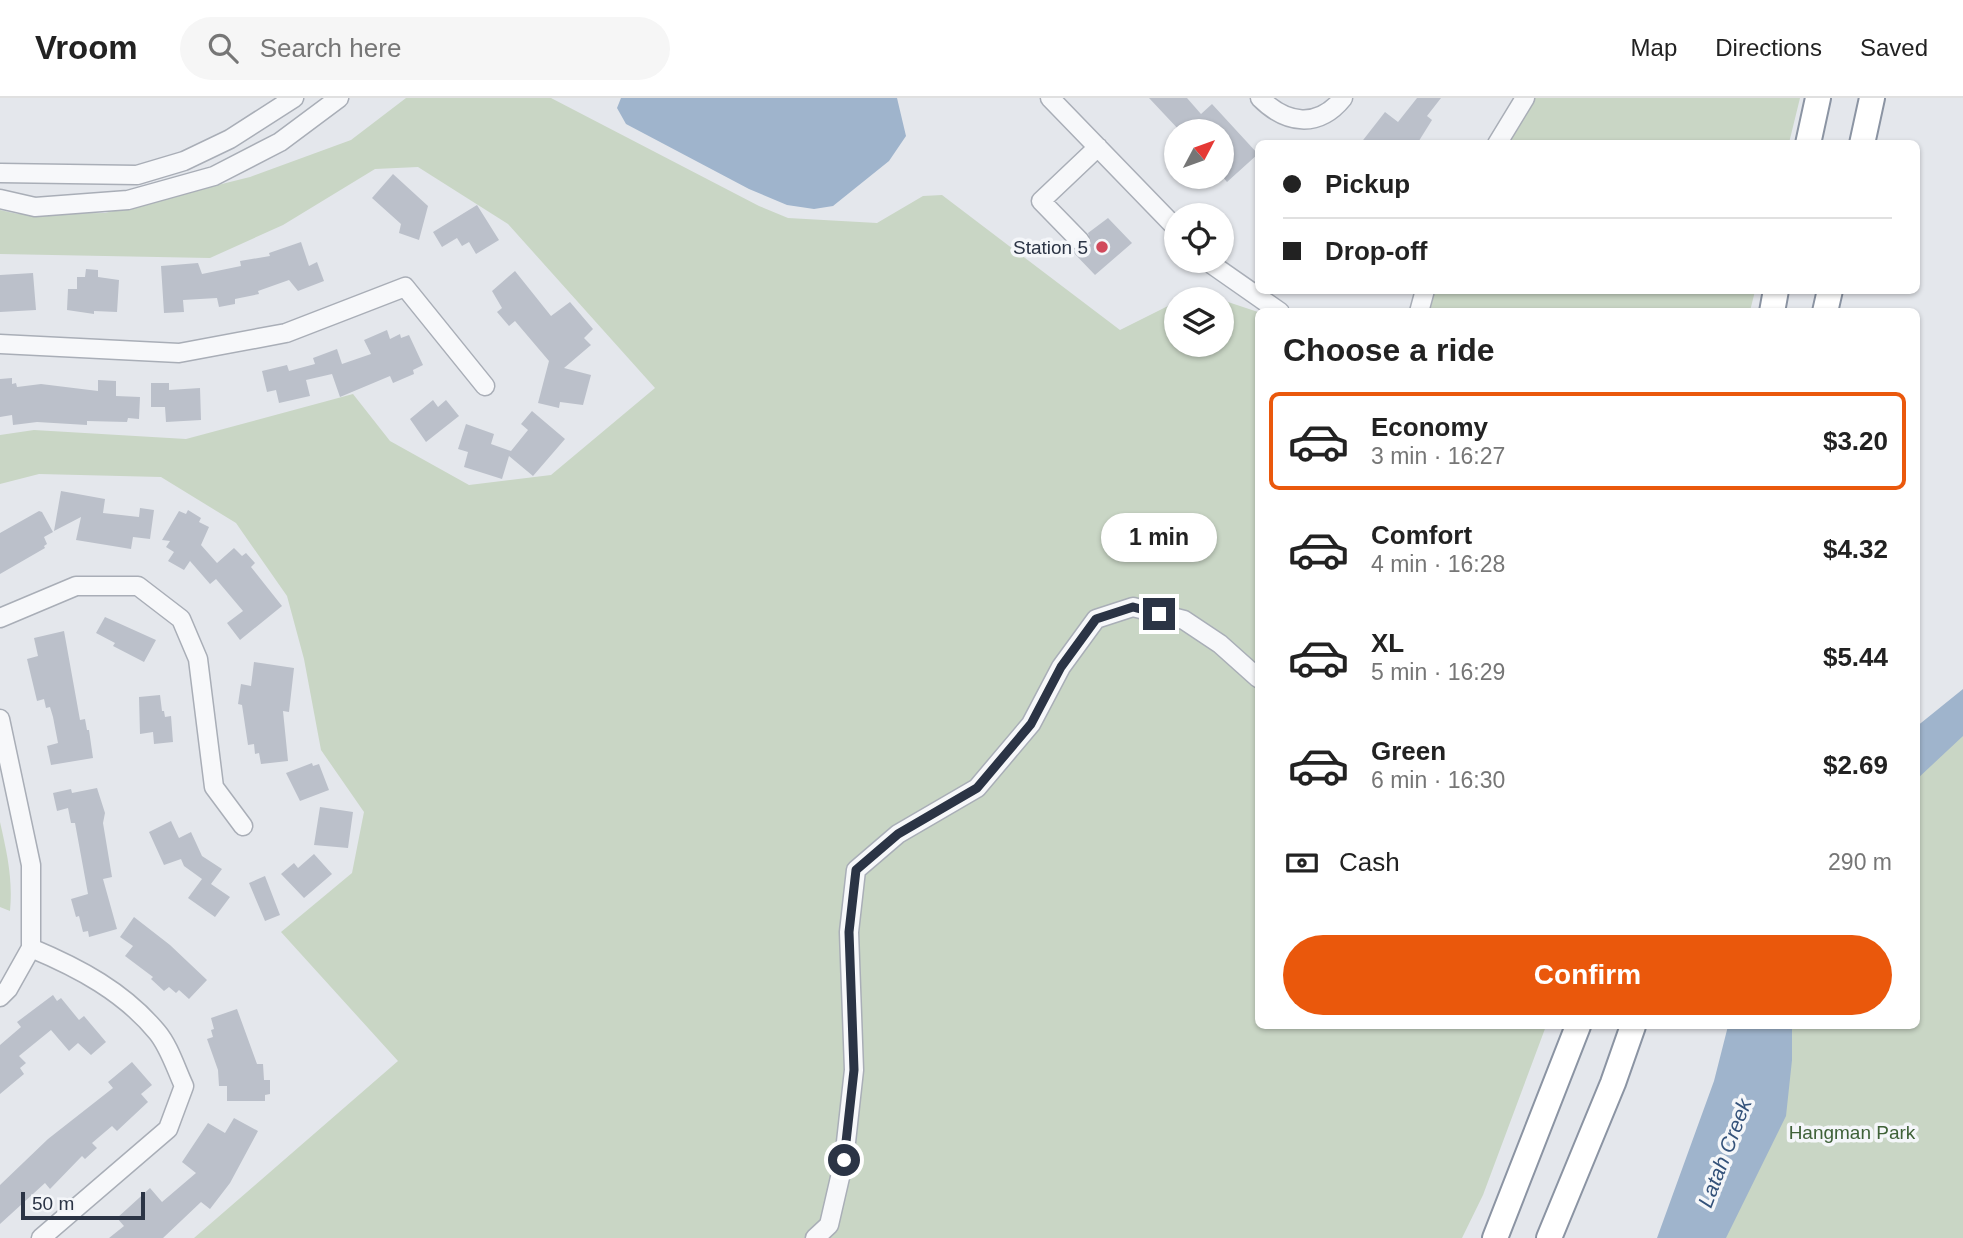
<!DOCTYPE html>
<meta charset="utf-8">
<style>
:root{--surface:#fff;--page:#f6f6f6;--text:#222;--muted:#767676;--line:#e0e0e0;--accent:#ea580c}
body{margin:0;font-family:Arial,sans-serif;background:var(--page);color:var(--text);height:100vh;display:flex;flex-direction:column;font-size:26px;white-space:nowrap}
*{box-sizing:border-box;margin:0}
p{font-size:23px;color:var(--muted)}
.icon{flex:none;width:38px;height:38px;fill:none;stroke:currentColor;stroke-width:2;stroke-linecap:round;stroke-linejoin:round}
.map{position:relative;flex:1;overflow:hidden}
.details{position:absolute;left:1255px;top:210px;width:665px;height:721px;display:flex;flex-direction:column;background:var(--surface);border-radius:10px;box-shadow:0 2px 5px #0004}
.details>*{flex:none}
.guide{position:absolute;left:1255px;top:42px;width:665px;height:154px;border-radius:10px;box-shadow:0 2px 5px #0004;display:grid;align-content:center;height:154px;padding:0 28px;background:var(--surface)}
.needle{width:46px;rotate:49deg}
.controls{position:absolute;left:1164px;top:21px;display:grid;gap:14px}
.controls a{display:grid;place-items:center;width:70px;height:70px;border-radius:50%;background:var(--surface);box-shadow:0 2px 5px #0004;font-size:35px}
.scale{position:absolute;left:21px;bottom:18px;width:124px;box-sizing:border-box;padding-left:7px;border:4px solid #2b3445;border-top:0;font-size:19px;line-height:24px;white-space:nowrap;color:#2b3445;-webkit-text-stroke:5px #f4f6f9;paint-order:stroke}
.end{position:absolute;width:32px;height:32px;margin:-16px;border:9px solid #2b3445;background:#fff;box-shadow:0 0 0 4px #fff}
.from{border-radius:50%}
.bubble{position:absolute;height:49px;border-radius:24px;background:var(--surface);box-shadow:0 2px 5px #0004;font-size:23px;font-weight:700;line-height:49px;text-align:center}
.guide b{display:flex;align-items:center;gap:24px;height:66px;font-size:26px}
.guide b+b{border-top:2px solid var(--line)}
.guide i{width:18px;height:18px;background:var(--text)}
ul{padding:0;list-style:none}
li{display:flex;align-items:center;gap:21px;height:98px;margin:0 14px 10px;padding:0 14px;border:4px solid transparent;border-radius:10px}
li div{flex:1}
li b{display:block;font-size:26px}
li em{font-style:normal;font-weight:700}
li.selected{border-color:var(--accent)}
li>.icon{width:63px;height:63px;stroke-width:1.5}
h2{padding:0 28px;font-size:32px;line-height:84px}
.pay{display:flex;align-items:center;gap:18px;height:77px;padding:0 28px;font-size:26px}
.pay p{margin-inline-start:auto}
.action{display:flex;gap:14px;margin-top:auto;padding:14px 28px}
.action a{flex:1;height:80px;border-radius:42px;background:var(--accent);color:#fff;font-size:28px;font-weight:700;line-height:80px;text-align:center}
header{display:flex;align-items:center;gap:42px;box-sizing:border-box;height:98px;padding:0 35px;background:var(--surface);border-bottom:2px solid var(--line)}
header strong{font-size:33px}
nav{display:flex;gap:38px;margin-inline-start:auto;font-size:24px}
.search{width:490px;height:63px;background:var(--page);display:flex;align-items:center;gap:18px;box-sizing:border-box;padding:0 24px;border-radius:38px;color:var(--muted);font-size:26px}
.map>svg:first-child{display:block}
.green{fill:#c9d6c5}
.water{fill:#9fb4cc}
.building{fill:#bbc0ca}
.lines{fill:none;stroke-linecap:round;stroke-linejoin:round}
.minor-casing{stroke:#a9aeb7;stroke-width:21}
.highway-casing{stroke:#8b94a3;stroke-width:28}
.minor{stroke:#f7f8fa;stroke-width:18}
.highway{stroke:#fff;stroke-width:24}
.route{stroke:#2b3445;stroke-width:9}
.poi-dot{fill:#d1495b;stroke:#f4f6f9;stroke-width:2.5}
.labels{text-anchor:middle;stroke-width:7;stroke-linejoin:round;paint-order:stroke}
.poi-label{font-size:19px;fill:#2b3445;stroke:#f4f6f9;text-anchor:end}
.park-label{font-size:19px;fill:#3f6138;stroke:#f4f6f9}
.water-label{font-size:21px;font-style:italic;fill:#34527a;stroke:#f4f6f9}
</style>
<header>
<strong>Vroom</strong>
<div class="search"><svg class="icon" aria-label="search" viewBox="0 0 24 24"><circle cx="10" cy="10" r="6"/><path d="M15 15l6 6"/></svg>Search here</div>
<nav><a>Map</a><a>Directions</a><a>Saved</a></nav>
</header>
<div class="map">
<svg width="1963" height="1140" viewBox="0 0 1963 1140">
<rect width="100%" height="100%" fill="#e4e7ec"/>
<path class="green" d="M406,0H551L759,108L788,120L877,125L923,98L942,97L1120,232L1176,204V247H1222V202L1258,214V928H1546L1483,1097L1462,1140H194L398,963L281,834L352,775L364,714L321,652L304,561L287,498L236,425L161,379L39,376L0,386V337L34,332L186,341L353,296L390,343L469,387L551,377L655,290L508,126L418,69L375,71L283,127L210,160L0,156V112L18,116L105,115L250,79L351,42Z
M1534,0H1800L1789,45L1506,46Z
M1435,193V192L1755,193L1750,213H1430Z
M1963,618V1140H1692L1759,928H1916V661Z
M0,724C7,755 13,781 10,813L0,809Z"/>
<path class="water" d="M621,0H897L906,38L889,63L833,108L814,111L787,107L749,91L626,26L617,10Z
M1963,591V638L1916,682V629Z
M1728,928H1792V962L1786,1018L1726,1140H1657L1714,983Z"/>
<path class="building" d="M1149,0H1187L1201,16L1212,6L1258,56L1227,84L1222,78V33H1180Z
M1417,0H1441L1427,18L1432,22L1417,46H1360L1385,14L1398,24Z
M393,76L428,108L419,142L399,135L401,126L372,100Z
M477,107L499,142L476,156L469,144L462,148L457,140L442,149L433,134Z
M1108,120L1132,145L1095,177L1071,152L1082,154L1087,152L1091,145L1088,135Z
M301,144L309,168L317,164L324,183L298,193L289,182L258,193L259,196L235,201V206L219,209L217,200L183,202L184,214L164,215L161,168L198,165L202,176L241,168L240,163L270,158L269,155Z
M86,171L98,172V179L119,182L117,214L94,213V216L67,212L68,191H77V179H85Z
M515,173L551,218L570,204L593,231L584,240L591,247L564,270L591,277L583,307L560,304L559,310L538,305L549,263L515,223L509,228L497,214L502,210L492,193Z
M33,175L36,212L0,214V177Z
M387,232L390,241L400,236L401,240L409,237L423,267L413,272L414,276L393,285L390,278L340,299L332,276L306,282L310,298L279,305L276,292L267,294L262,273L287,267L289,273L315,266L313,260L337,251L342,266L371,256L364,242Z
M12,280V286L16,285L17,289L41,286L98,293V282L116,283V298L140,299L139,321L128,320L127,324L87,323V327L37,324L13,327L12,317L0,319V281Z
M151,285H169V292L200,290L201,322L166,324L165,309H151Z
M433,302L438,309L446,302L459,318L426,344L410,321Z
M532,313L565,341L533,378L509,358L502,381L464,369L468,354L458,351L466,326L494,336L491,346L511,353L528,332L521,326Z
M61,393L105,401L103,415L139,419L140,410L154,412L150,441L133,439L131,451L76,442L81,419L54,433Z
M188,412L201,420L199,424L209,429L201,447L217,465L234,450L242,458L246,455L255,465L251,469L282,508L240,542L227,525L243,513L216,481L210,486L190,463L184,472L168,463L174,454L166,449L170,443L162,442L179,413L186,416Z
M39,413L42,414L53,434L44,439L47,446L44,448L45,450L0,476V435Z
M105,519L156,542L144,564L113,548L115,545L96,535Z
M64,533L80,622L85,621L87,632H89L93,660L51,667L47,648L58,645L53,619L50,609L46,610L44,601L37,603L27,561L38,558L34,540Z
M254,564L294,570L289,614L283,613L288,663L261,666L259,655L255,656L254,646L248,647L242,607L238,606L241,586L251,588Z
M160,597L162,613H164L165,619L171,618L173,644L154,646L153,634L140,636L139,599Z
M312,665L313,668L319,666L329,692L300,703L286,675Z
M97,690L105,715L103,725L112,779L103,781L117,831L89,839L88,833L83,834L79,818L76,819L71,801L88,796L75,725H71L68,710L57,713L53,695L71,691L72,695Z
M320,709L353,714L348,750L314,747Z
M171,723L179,740L191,734L202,758L222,771L211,786L230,799L215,819L188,800L202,781L184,768L181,761L164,767L149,734Z
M314,756L332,776L304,800L281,776L294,765L298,770Z
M265,778L280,817L265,823L249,785Z
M134,819L170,847L207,882L189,901L179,892L176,895L169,889L164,893L151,881L153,879L125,858L133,848L120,839Z
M53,897L57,903L61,900L79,922L84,918L106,944L91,957L78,945L69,953L51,932L19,958L26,965L20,970L24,976L0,996V947L21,929L17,924Z
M237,911L257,966H263L264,982H270V996L265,997V1003H227V988H219L218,972L207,941L213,939L211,932L214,931L211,920Z
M132,964L152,987L141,996L148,1004L117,1033L112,1028L92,1045L97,1050L85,1061L82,1058L50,1091L45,1085L0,1126V1087L48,1041L113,990L108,984Z
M234,1020L258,1033L230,1085L210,1111L201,1104L163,1140H109L124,1128L117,1120L150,1090L162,1104L196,1075L182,1064L208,1025L225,1035Z"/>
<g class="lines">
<g class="minor-casing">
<path id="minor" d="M1050,0L1176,130
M1260,0C1286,26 1318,31 1343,0
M1497,46L1525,0
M0,75L137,77L184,63L230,41L294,0
M0,101L35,109L128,102L214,78L280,44L339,0
M1080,143L1041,103L1098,49
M1207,163L1280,214
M1419,214L1425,192
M0,246L179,255L286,235L405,189L485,288
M0,520L76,488H138L181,521L198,561L214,689L243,728
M0,621L31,767V850L8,891L0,899
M31,850C79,870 124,894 157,934C169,948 176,971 184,988L168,1031L41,1140
M815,1140L829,1127L844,1062L854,972L849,834L856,772L898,736L977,690L1031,626L1061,569L1096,521L1133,509L1184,522L1220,546L1258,580"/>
</g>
<g class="highway-casing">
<path id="highway" d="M1808,46L1818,0
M1862,46L1872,0
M1772,214L1776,192
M1825,214L1830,192
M1495,1140L1578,928
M1549,1140L1613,985L1633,928"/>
</g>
<use href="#minor" class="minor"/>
<use href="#highway" class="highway"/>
</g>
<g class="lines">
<path class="route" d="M844,1062L854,972L849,834L856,772L898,736L977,690L1031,626L1061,569L1096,521L1133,509L1159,516"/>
</g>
<circle class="poi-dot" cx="1102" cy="149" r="7"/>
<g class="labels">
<g class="poi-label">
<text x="1088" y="156">Station 5</text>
</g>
<g class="park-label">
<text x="1852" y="1041">Hangman Park</text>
</g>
<g class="water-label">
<text transform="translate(1725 1055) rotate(-69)" y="7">Latah Creek</text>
</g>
</g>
</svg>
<div class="controls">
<a><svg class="needle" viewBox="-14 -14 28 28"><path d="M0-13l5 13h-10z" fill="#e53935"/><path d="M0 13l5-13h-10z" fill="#767676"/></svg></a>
<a><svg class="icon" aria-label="locate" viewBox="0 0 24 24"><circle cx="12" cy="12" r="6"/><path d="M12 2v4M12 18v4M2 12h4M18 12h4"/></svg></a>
<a><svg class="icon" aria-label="layers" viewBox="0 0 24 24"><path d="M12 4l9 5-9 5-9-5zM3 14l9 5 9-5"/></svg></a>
</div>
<div class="scale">50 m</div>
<i class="end from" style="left:844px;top:1062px"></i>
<i class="end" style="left:1159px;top:516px"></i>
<div class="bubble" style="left:1101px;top:415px;width:116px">1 min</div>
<div class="guide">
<b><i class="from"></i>Pickup</b>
<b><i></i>Drop-off</b>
</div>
<section class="details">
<h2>Choose a ride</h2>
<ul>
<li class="selected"><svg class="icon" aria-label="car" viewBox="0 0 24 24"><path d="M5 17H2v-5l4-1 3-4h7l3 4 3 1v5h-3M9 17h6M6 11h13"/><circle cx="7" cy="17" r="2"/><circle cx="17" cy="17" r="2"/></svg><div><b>Economy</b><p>3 min · 16:27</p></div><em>$3.20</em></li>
<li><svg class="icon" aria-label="car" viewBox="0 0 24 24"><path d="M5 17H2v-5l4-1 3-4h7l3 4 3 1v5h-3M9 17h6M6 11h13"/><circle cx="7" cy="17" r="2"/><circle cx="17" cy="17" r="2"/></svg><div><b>Comfort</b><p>4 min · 16:28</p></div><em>$4.32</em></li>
<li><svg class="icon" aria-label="car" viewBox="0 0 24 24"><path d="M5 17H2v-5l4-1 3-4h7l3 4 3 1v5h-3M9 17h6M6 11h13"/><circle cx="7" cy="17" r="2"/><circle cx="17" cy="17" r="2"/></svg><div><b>XL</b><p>5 min · 16:29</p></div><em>$5.44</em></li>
<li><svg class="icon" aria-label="car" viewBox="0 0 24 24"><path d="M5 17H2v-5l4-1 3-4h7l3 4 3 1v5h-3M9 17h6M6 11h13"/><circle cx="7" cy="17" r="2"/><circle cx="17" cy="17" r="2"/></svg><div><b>Green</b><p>6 min · 16:30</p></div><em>$2.69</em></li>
</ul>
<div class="pay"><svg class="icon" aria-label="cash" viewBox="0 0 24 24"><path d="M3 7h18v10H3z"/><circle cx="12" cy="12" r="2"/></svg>Cash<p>290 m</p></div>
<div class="action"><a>Confirm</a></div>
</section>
</div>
